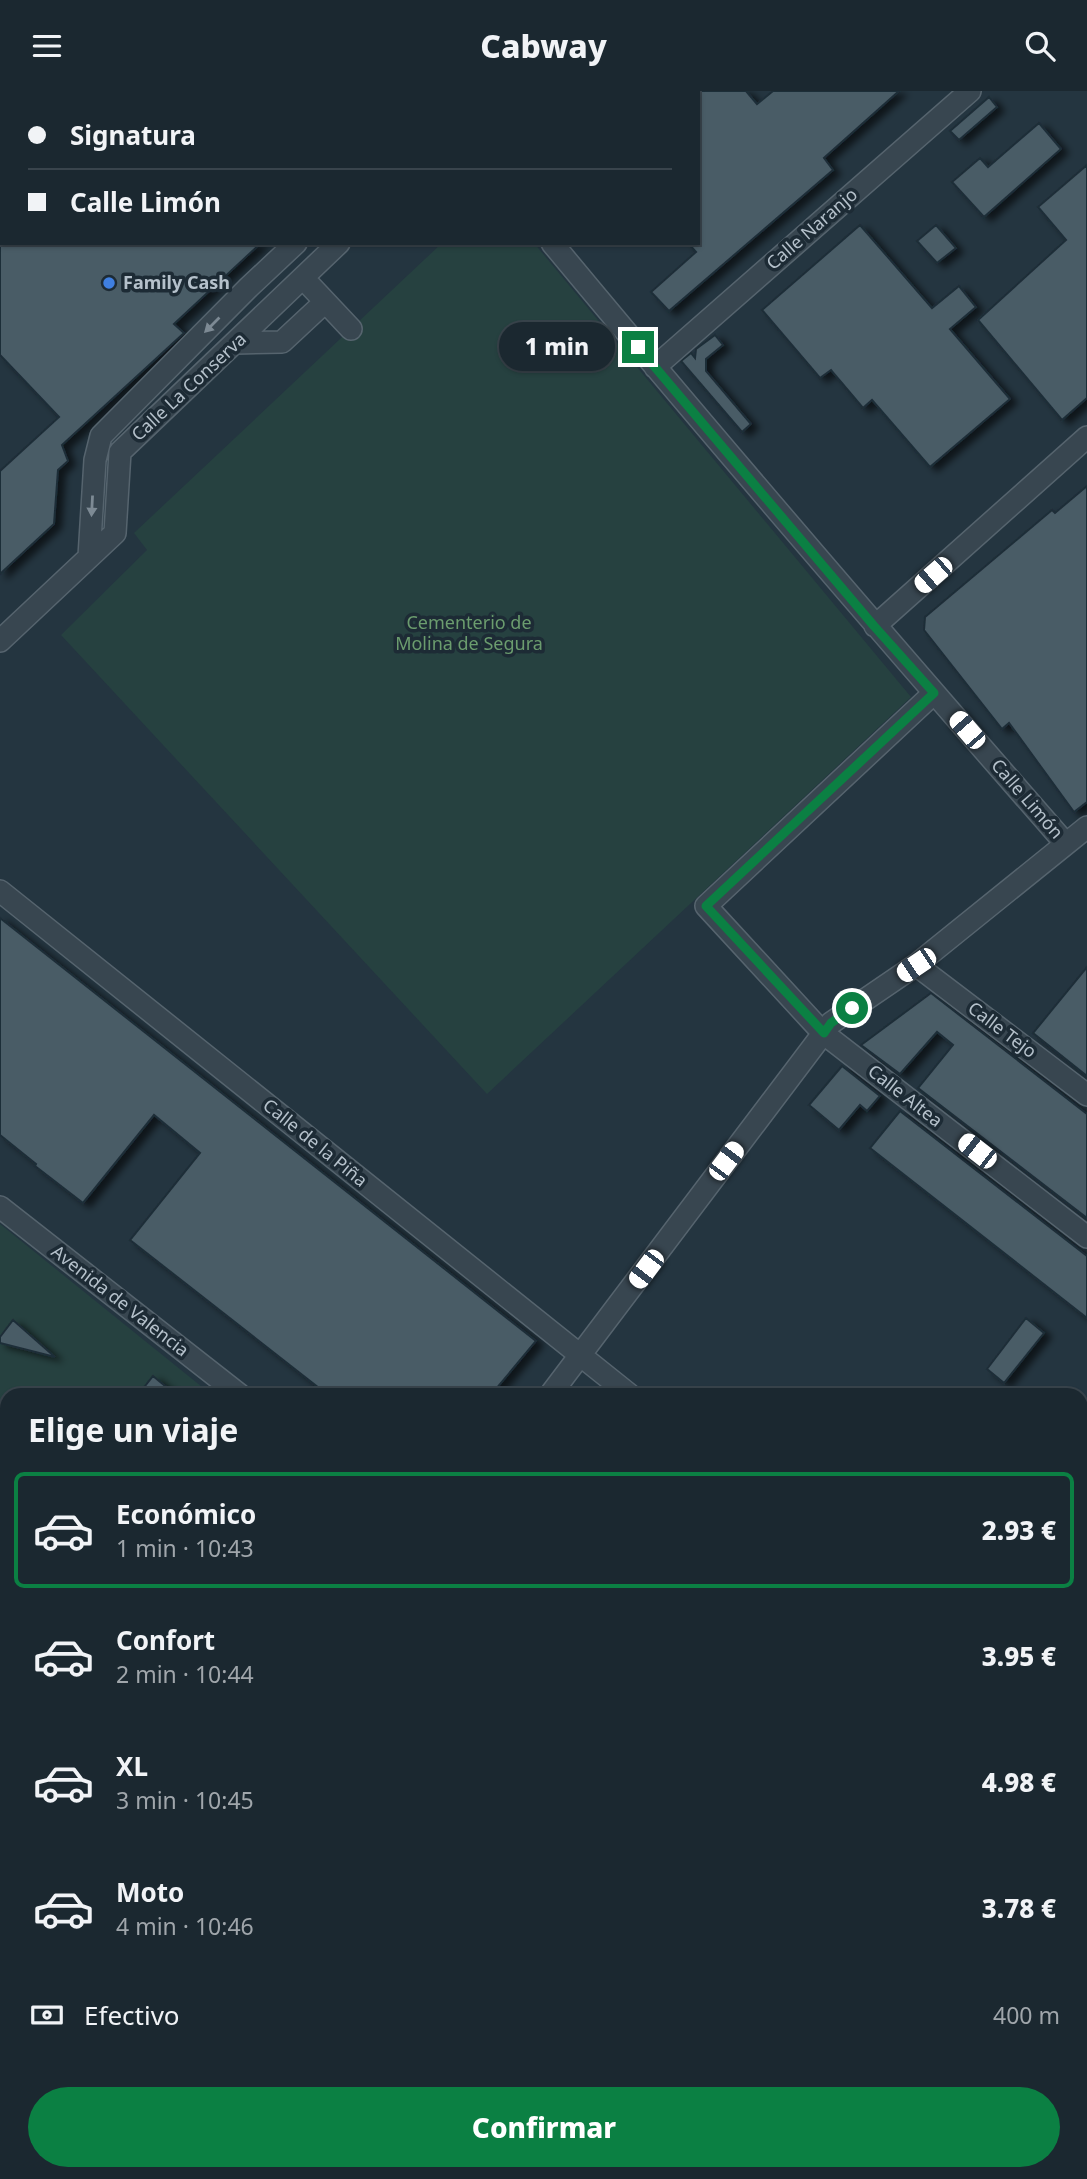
<!DOCTYPE html>
<html lang="es">
<meta charset="utf-8">
<style>
:root{--surface:#1b2830;--page:#243038;--text:#f1f3f6;--muted:#a0a6ab;--line:#39444c;--accent:#0b8043}
body{margin:0;font-family:"Noto Sans",sans-serif;background:var(--page);color:var(--text);height:100vh;display:flex;flex-direction:column;font-size:26px;white-space:nowrap}
*{box-sizing:border-box;margin:0}
p{font-size:23px;color:var(--muted)}
.icon{flex:none;width:38px;height:38px;fill:none;stroke:currentColor;stroke-width:2;stroke-linecap:round;stroke-linejoin:round}
.map{position:relative;flex:1;overflow:hidden}
.panel{position:absolute;left:0px;top:1297px;width:1088px;height:793px;display:flex;flex-direction:column;background:var(--surface);border-radius:21px 21px 0 0;box-shadow:0 2px 5px #0004,0 0 0 2px var(--line)}
.panel>*{flex:none}
.guide{position:absolute;left:0px;top:0px;width:700px;height:154px;box-shadow:0 2px 5px #0004,0 0 0 2px var(--line);display:grid;align-content:center;height:154px;padding:0 28px;background:var(--surface)}
.end{position:absolute;width:32px;height:32px;margin:-16px;border:9px solid #0b8043;background:#fff;box-shadow:0 0 0 4px #fff}
.from{border-radius:50%}
.bubble{position:absolute;height:49px;border-radius:24px;background:var(--surface);box-shadow:0 2px 5px #0004,0 0 0 2px var(--line);font-size:23px;font-weight:800;line-height:49px;text-align:center}
.car{position:absolute;width:21px;height:42px;margin:-21px -10px;border-radius:9px;box-shadow:0 0 5px 2px #0007;background:linear-gradient(#fff 24%,#345 0 40%,#fff 0 76%,#345 0 86%,#fff 0)}
.guide b{display:flex;align-items:center;gap:24px;height:66px;font-size:26px}
.guide b+b{border-top:2px solid var(--line)}
.guide i{width:18px;height:18px;background:var(--text)}
ul{padding:0;list-style:none}
li{display:flex;align-items:center;gap:21px;height:116px;margin:0 14px 10px;padding:0 14px;border:4px solid transparent;border-radius:10px}
li div{flex:1}
li b{display:block;font-size:26px}
li em{font-style:normal;font-weight:800}
li.current{border-color:var(--accent)}
li>.icon{width:63px;height:63px;stroke-width:1.5}
h2{padding:0 28px;font-size:32px;line-height:84px}
.pay{display:flex;align-items:center;gap:18px;height:77px;padding:0 28px;font-size:26px}
.pay p{margin-inline-start:auto}
.primary-button{display:flex;gap:14px;margin-top:auto;padding:14px 28px}
.primary-button a{flex:1;height:80px;border-radius:42px;background:var(--accent);color:#fff;font-size:28px;font-weight:800;line-height:80px;text-align:center}
header{display:flex;justify-content:space-between;align-items:center;height:91px;padding:0 28px;background:var(--surface);font-size:32px;font-weight:800}
.map>svg:first-child{display:block}
.green{fill:#264140}
.building{fill:#485b66;stroke:#1f2d37;stroke-width:2;filter:url(#shadow)}
.lines{fill:none;stroke-linecap:round;stroke-linejoin:round}
.minor-casing{stroke:#56646e;stroke-width:24}
.minor{stroke:#384650;stroke-width:21}
.oneway{fill:#7d8a94}
.route{stroke:#0b8043;stroke-width:9}
.shop-dot{fill:#3f7fe0;stroke:#1d2b35;stroke-width:2.5}
.labels{text-anchor:middle;stroke-width:7;stroke-linejoin:round;paint-order:stroke}
.street-label{font-size:18px;fill:#b5c1cb;stroke:#1d2b35}
.poi-label{font-size:18px;font-weight:bold;fill:#b5c1cb;stroke:#1d2b35;text-anchor:start}
.park-label{font-size:18px;fill:#6b9c6e;stroke:#1d2b35}
</style>
<header><svg class="icon" aria-label="menu" viewBox="0 0 24 24"><path d="M4 6h16M4 12h16M4 18h16"/></svg>Cabway<svg class="icon" aria-label="search" viewBox="0 0 24 24"><circle cx="10" cy="10" r="6"/><path d="M15 15l6 6"/></svg></header>
<div class="map">
<svg width="1087" height="2088" viewBox="0 0 1087 2088">
<defs>
<filter id="shadow"><feDropShadow dx="7" dy="4" stdDeviation="3.5" flood-color="#0009"/></filter>
</defs>
<rect width="100%" height="100%" fill="#243540"/>
<path class="green" d="M442,152H534L911,606L487,1003L61,544L147,459L134,442Z
M0,1133L212,1304H7V1757L0,1752Z"/>
<path class="building" d="M698,0H746L757,13L773,0H899L824,67L833,79L669,220L651,201L696,161L688,152H698Z
M989,6L997,16L959,49L950,40Z
M1039,32L1061,58L984,126L952,91L980,67L988,76Z
M1087,74V307L1062,329L978,229L1066,149L1038,116Z
M860,134L932,217L959,195L976,216L950,238L1010,308L930,376L872,309L863,317L831,279L820,287L762,219Z
M936,134L956,157L937,172L917,150Z
M0,152H261L174,233L184,242L62,354L68,370L58,379L54,433L0,483V380L59,326L0,264Z
M715,244L723,254L706,268V280L751,333L742,341L681,270L691,262L695,267L696,258Z
M1087,395V711L1074,721L1009,632L1002,638L924,539L925,526L1052,419L1055,422Z
M0,827L536,1250L491,1304H328L130,1149L200,1062L154,1024L83,1112L35,1075L36,1073L0,1044Z
M1087,876V985L1033,942Z
M931,902L1087,1023V1127L918,997L953,954L937,941L900,983L861,954Z
M842,975L880,1005L867,1020L860,1014L839,1039L809,1014Z
M900,1020L1087,1165V1227L870,1057Z
M1026,1227L1044,1242L1004,1292L987,1278Z
M13,1229L55,1266L0,1252V1246Z
M153,1285L176,1304H138Z"/>
<g class="lines">
<g class="minor-casing">
<path id="minor" d="M404,0L405,2
M427,0L428,2
M79,2L81,0
M499,2L501,0
M0,74L2,72
M552,152C720,355 892,554 1065,752
M303,187L351,238
M236,252L282,251L325,211
M655,276L970,0
M89,466L95,369L101,345L249,196L296,152
M875,535L1087,346
M0,550L115,442L120,361L339,152
M934,602L706,815L823,942L1087,1146
M0,800L630,1304
M916,874L1087,1004
M0,1116L240,1304
M550,1304L831,932L916,874L1087,736
M0,1782L7,1787
M0,2043L7,2030
M112,2082L119,2088
M393,2082L400,2088
M868,2082L875,2088
M162,2088L166,2082
M309,2088L314,2082
M942,2088L945,2082
M1067,2088L1080,2082"/>
</g>
<use href="#minor" class="minor"/>
</g>
<defs><path id="oneway-solid" d="M-6-.8H1V-3.2L6.5 0L1 3.2V.8H-6Z" transform="scale(1.75)"/></defs>
<g class="oneway">
<use href="#oneway-solid" transform="translate(212 234) rotate(135)"/>
<use href="#oneway-solid" transform="translate(92 415) rotate(93)"/>
</g>
<g class="lines">
<path class="route" d="M638,256L874,535L934,602L706,815L824,942L831,932L852,917"/>
</g>
<circle class="shop-dot" cx="109" cy="192" r="7"/>
<g class="labels">
<g class="street-label">
<text transform="translate(812 138) rotate(-41)" y="6">Calle Naranjo</text>
<text transform="translate(189 296) rotate(-43)" y="6">Calle La Conserva</text>
<text transform="translate(1027 708) rotate(49)" y="6">Calle Limón</text>
<text transform="translate(1002 939) rotate(37)" y="6">Calle Tejo</text>
<text transform="translate(905 1005) rotate(38)" y="6">Calle Altea</text>
<text transform="translate(315 1052) rotate(39)" y="6">Calle de la Piña</text>
<text transform="translate(120 1210) rotate(38)" y="6">Avenida de Valencia</text>
</g>
<g class="poi-label">
<text x="123" y="198">Family Cash</text>
</g>
<g class="park-label">
<text x="469" y="538">Cementerio de<tspan x="469" dy="21">Molina de Segura</tspan></text>
</g>
</g>
</svg>
<i class="end from" style="left:852px;top:917px"></i>
<i class="end" style="left:638px;top:256px"></i>
<div class="bubble" style="left:499px;top:231px;width:116px">1 min</div>
<i class="car" style="left:933px;top:484px;rotate:229deg"></i>
<i class="car" style="left:967px;top:639px;rotate:319deg"></i>
<i class="car" style="left:916px;top:874px;rotate:236deg"></i>
<i class="car" style="left:977px;top:1060px;rotate:308deg"></i>
<i class="car" style="left:726px;top:1070px;rotate:37deg"></i>
<i class="car" style="left:646px;top:1178px;rotate:217deg"></i>
<div class="guide">
<b><i class="from"></i>Signatura</b>
<b><i></i>Calle Limón</b>
</div>
<section class="panel">
<h2>Elige un viaje</h2>
<ul>
<li class="current"><svg class="icon" aria-label="car" viewBox="0 0 24 24"><path d="M5 17H2v-5l4-1 3-4h7l3 4 3 1v5h-3M9 17h6M6 11h13"/><circle cx="7" cy="17" r="2"/><circle cx="17" cy="17" r="2"/></svg><div><b>Económico</b><p>1 min · 10:43</p></div><em>2.93 €</em></li>
<li><svg class="icon" aria-label="car" viewBox="0 0 24 24"><path d="M5 17H2v-5l4-1 3-4h7l3 4 3 1v5h-3M9 17h6M6 11h13"/><circle cx="7" cy="17" r="2"/><circle cx="17" cy="17" r="2"/></svg><div><b>Confort</b><p>2 min · 10:44</p></div><em>3.95 €</em></li>
<li><svg class="icon" aria-label="car" viewBox="0 0 24 24"><path d="M5 17H2v-5l4-1 3-4h7l3 4 3 1v5h-3M9 17h6M6 11h13"/><circle cx="7" cy="17" r="2"/><circle cx="17" cy="17" r="2"/></svg><div><b>XL</b><p>3 min · 10:45</p></div><em>4.98 €</em></li>
<li><svg class="icon" aria-label="car" viewBox="0 0 24 24"><path d="M5 17H2v-5l4-1 3-4h7l3 4 3 1v5h-3M9 17h6M6 11h13"/><circle cx="7" cy="17" r="2"/><circle cx="17" cy="17" r="2"/></svg><div><b>Moto</b><p>4 min · 10:46</p></div><em>3.78 €</em></li>
</ul>
<div class="pay"><svg class="icon" aria-label="cash" viewBox="0 0 24 24"><path d="M3 7h18v10H3z"/><circle cx="12" cy="12" r="2"/></svg>Efectivo<p>400 m</p></div>
<div class="primary-button"><a>Confirmar</a></div>
</section>
</div>
